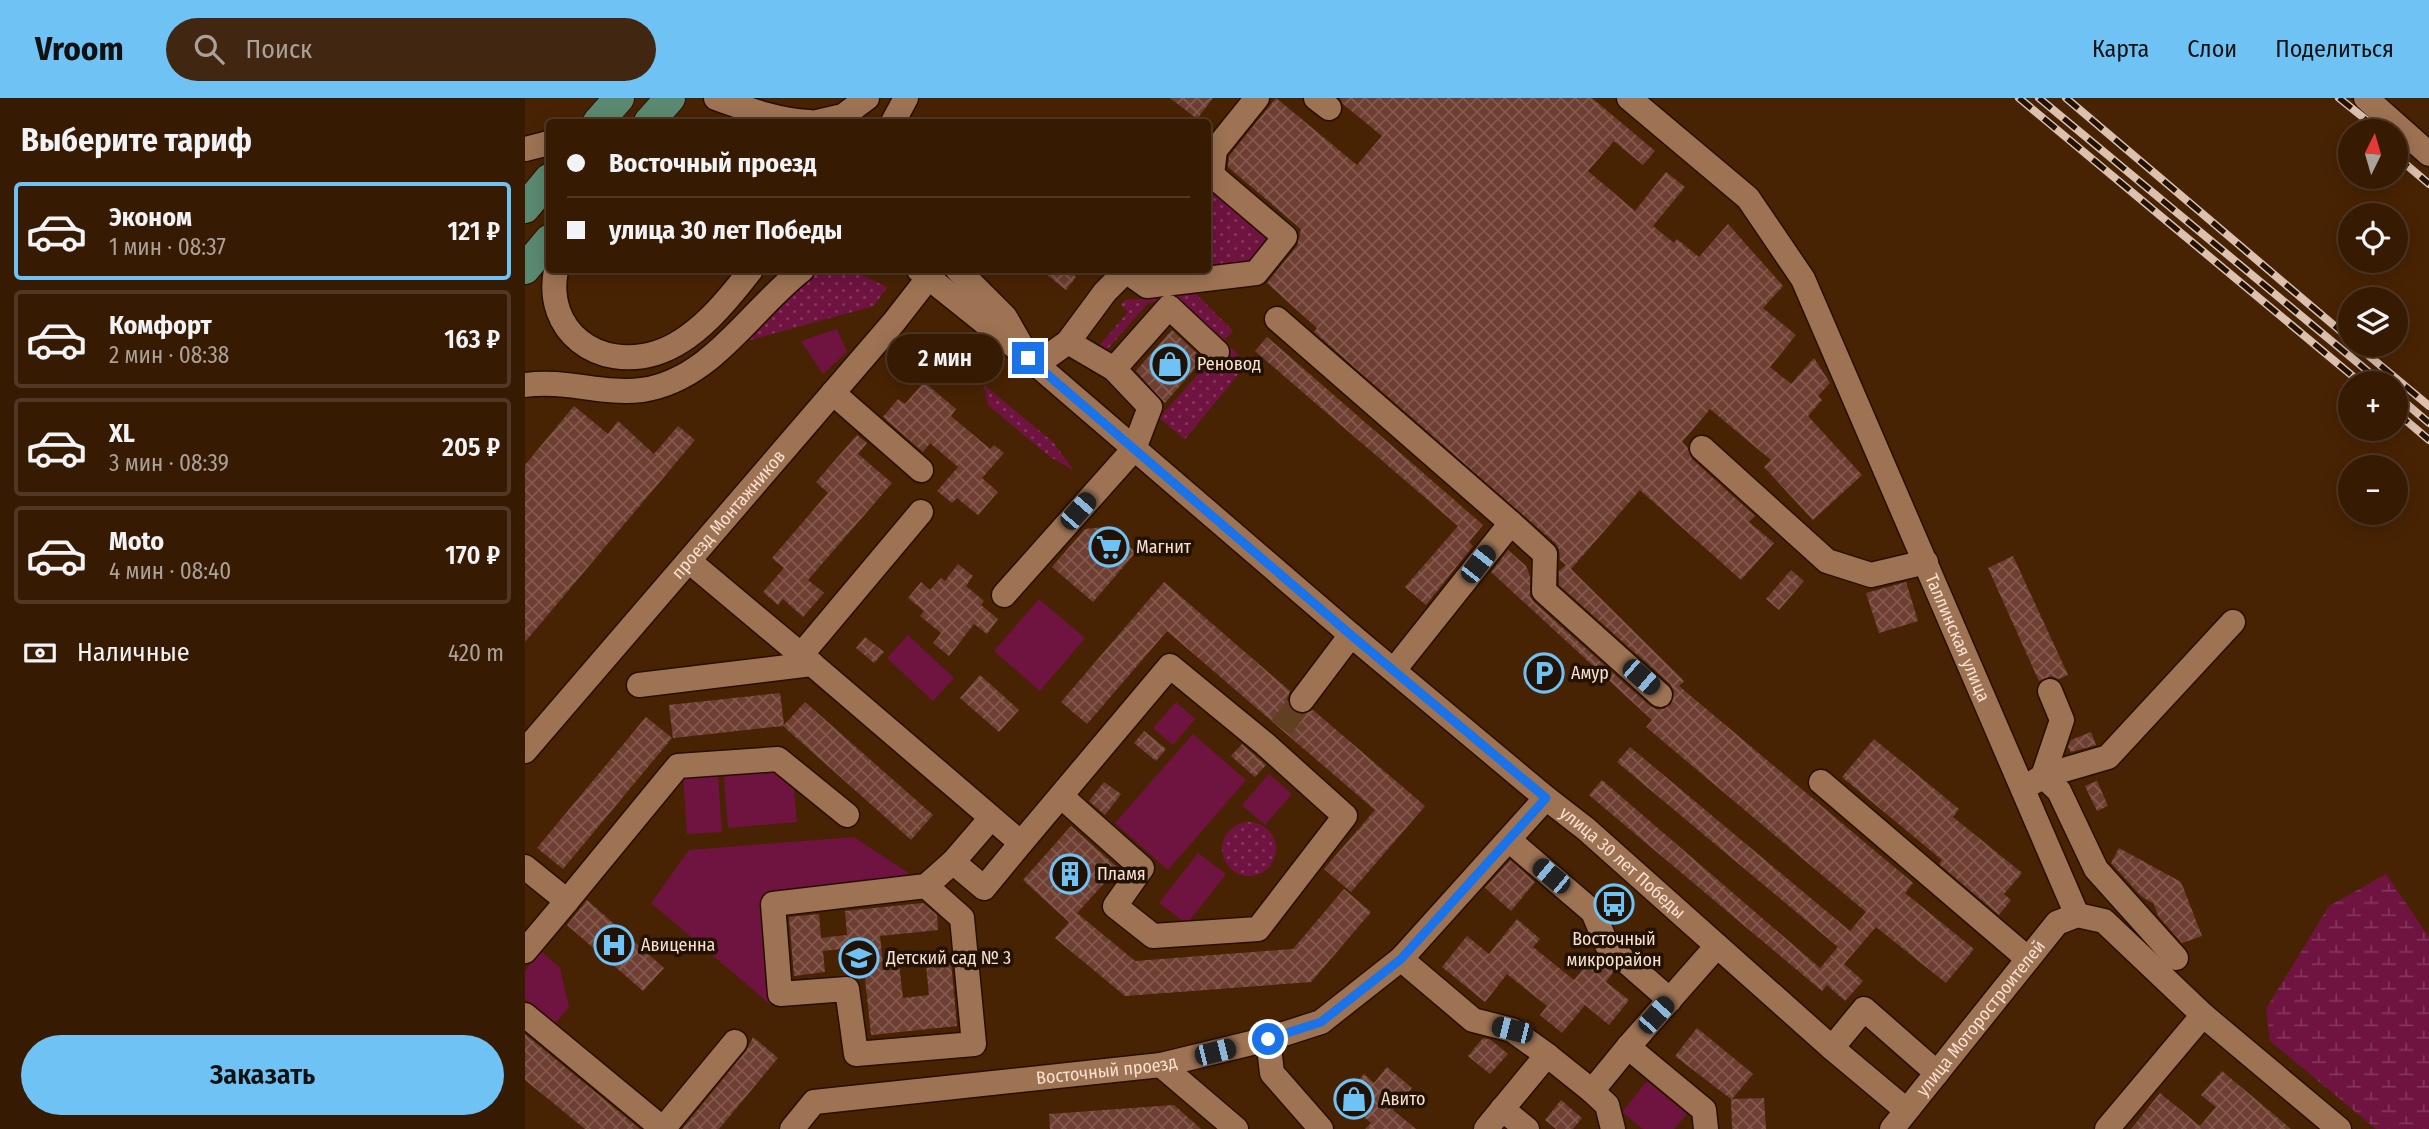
<!DOCTYPE html>
<html lang="ru">
<meta charset="utf-8">
<style>
:root{--surface:#361a02;--page:#412711;--text:#f1f3f6;--muted:#aaa199;--line:#503824;--accent:#6fc2f4}
body{margin:0;font-family:"Fira Sans Condensed",sans-serif;background:var(--page);color:var(--text);height:100vh;display:flex;flex-direction:column;font-size:26px;white-space:nowrap}
*{box-sizing:border-box;margin:0}
p{font-size:23px;color:var(--muted)}
.icon{flex:none;width:38px;height:38px;fill:none;stroke:currentColor;stroke-width:2;stroke-linecap:round;stroke-linejoin:round}
.map{position:relative;flex:1;overflow:hidden}
.sheet{display:flex;flex-direction:column;background:var(--surface);width:525px}
.sheet>*{flex:none}
.top-card{position:absolute;left:21px;top:21px;width:665px;height:154px;border-radius:7px;box-shadow:0 4px 18px #0003,0 0 0 2px var(--line);display:grid;align-content:center;height:154px;padding:0 21px;background:var(--surface)}
.needle{width:46px;rotate:5deg}
.buttons{position:absolute;left:1813px;top:21px;display:grid;gap:14px}
.buttons a{display:grid;place-items:center;width:70px;height:70px;border-radius:50%;background:var(--surface);box-shadow:0 4px 18px #0003,0 0 0 2px var(--line);font-size:35px}
.end{position:absolute;width:32px;height:32px;margin:-16px;border:9px solid #1a73e8;background:#fff;box-shadow:0 0 0 4px #fff}
.from{border-radius:50%}
.bubble{position:absolute;height:49px;border-radius:24px;background:var(--surface);box-shadow:0 4px 18px #0003,0 0 0 2px var(--line);font-size:23px;font-weight:600;line-height:49px;text-align:center}
.car{position:absolute;width:21px;height:42px;margin:-21px -10px;border-radius:9px;box-shadow:0 0 5px 2px #0007;background:linear-gradient(#222 24%,#8ab4d8 0 40%,#222 0 76%,#8ab4d8 0 86%,#222 0)}
.top-card b{display:flex;align-items:center;gap:24px;height:66px;font-size:26px}
.top-card b+b{border-top:2px solid var(--line)}
.top-card i{width:18px;height:18px;background:var(--text)}
ul{padding:0;list-style:none}
li{display:flex;align-items:center;gap:21px;height:98px;margin:0 14px 10px;padding:0 7px;border:4px solid var(--line);border-radius:7px}
li div{flex:1}
li b{display:block;font-size:26px}
li em{font-style:normal;font-weight:600}
li.selected{border-color:var(--accent)}
li>.icon{width:63px;height:63px;stroke-width:1.5}
h2{padding:0 21px;font-size:32px;line-height:84px}
.pay{display:flex;align-items:center;gap:18px;height:77px;padding:0 21px;font-size:26px}
.pay p{margin-inline-start:auto}
.action{display:flex;gap:14px;margin-top:auto;padding:14px 21px}
.action a{flex:1;height:80px;border-radius:42px;background:var(--accent);color:#111;font-size:28px;font-weight:600;line-height:80px;text-align:center}
header{display:flex;align-items:center;gap:42px;box-sizing:border-box;height:98px;padding:0 35px;background:var(--accent);color:#111}
header strong{font-size:33px}
nav{display:flex;gap:38px;margin-inline-start:auto;font-size:24px}
.search{width:490px;height:63px;background:var(--page);display:flex;align-items:center;gap:18px;box-sizing:border-box;padding:0 24px;border-radius:38px;color:var(--muted);font-size:26px}
main{display:flex;flex:1;min-height:0}
.map>svg:first-child{display:block}
.grass{fill:url(#grass-dots)}
.wetland{fill:url(#wetland-marsh)}
.green{fill:#6f1340}
.building{fill:url(#building-cross-hatch)}
.lines{fill:none;stroke-linecap:round;stroke-linejoin:round}
.minor-tunnel{stroke:#633f22;stroke-width:24;stroke-dasharray:24 12;stroke-linecap:butt}
.minor-casing{stroke:#280e00;stroke-width:27}
.major-casing{stroke:#280e00;stroke-width:32}
.minor{stroke:#9e7354;stroke-width:24}
.major{stroke:#5b8970;stroke-width:30}
.rail-casing{stroke:#dcc1af;stroke-width:8}
.rail{stroke:#221206;stroke-width:5;stroke-dasharray:16;stroke-linecap:butt}
.route{stroke:#1a73e8;stroke-width:9}
.labels{text-anchor:middle;stroke-width:7;stroke-linejoin:round;paint-order:stroke}
.poi-label{font-size:18px;fill:#f9e0d0;stroke:#221206;text-anchor:start}
.street-label{font-size:18px;fill:#f9e0d0;stroke:#221206}
</style>
<header>
<strong>Vroom</strong>
<div class="search"><svg class="icon" aria-label="search" viewBox="0 0 24 24"><circle cx="10" cy="10" r="6"/><path d="M15 15l6 6"/></svg>Поиск</div>
<nav><a>Карта</a><a>Слои</a><a>Поделиться</a></nav>
</header>
<main>
<section class="sheet">
<h2>Выберите тариф</h2>
<ul>
<li class="selected"><svg class="icon" aria-label="car" viewBox="0 0 24 24"><path d="M5 17H2v-5l4-1 3-4h7l3 4 3 1v5h-3M9 17h6M6 11h13"/><circle cx="7" cy="17" r="2"/><circle cx="17" cy="17" r="2"/></svg><div><b>Эконом</b><p>1 мин · 08:37</p></div><em>121 ₽</em></li>
<li><svg class="icon" aria-label="car" viewBox="0 0 24 24"><path d="M5 17H2v-5l4-1 3-4h7l3 4 3 1v5h-3M9 17h6M6 11h13"/><circle cx="7" cy="17" r="2"/><circle cx="17" cy="17" r="2"/></svg><div><b>Комфорт</b><p>2 мин · 08:38</p></div><em>163 ₽</em></li>
<li><svg class="icon" aria-label="car" viewBox="0 0 24 24"><path d="M5 17H2v-5l4-1 3-4h7l3 4 3 1v5h-3M9 17h6M6 11h13"/><circle cx="7" cy="17" r="2"/><circle cx="17" cy="17" r="2"/></svg><div><b>XL</b><p>3 мин · 08:39</p></div><em>205 ₽</em></li>
<li><svg class="icon" aria-label="car" viewBox="0 0 24 24"><path d="M5 17H2v-5l4-1 3-4h7l3 4 3 1v5h-3M9 17h6M6 11h13"/><circle cx="7" cy="17" r="2"/><circle cx="17" cy="17" r="2"/></svg><div><b>Moto</b><p>4 мин · 08:40</p></div><em>170 ₽</em></li>
</ul>
<div class="pay"><svg class="icon" aria-label="cash" viewBox="0 0 24 24"><path d="M3 7h18v10H3z"/><circle cx="12" cy="12" r="2"/></svg>Наличные<p>420 m</p></div>
<div class="action"><a>Заказать</a></div>
</section>
<div class="map">
<svg width="1904" height="1031" viewBox="0 0 1904 1031">
<defs>
<pattern id="grass-dots" width="8" height="8" patternUnits="userSpaceOnUse" patternTransform="scale(1.75)"><rect width="8" height="8" fill="#6f1340"/><path d="M2 2h.1M6 6h.1" fill="none" stroke="#84355b" stroke-width="1.8" stroke-linecap="round"/></pattern>
<pattern id="wetland-marsh" width="20" height="14" patternUnits="userSpaceOnUse" patternTransform="scale(1.75)"><rect width="20" height="14" fill="#6f1340"/><path d="M1 5h8M5 5V1M11 12h8M15 12V8" fill="none" stroke="#84355b"/></pattern>
<pattern id="building-cross-hatch" width="8" height="8" patternUnits="userSpaceOnUse" patternTransform="scale(1.75)"><rect width="8" height="8" fill="#6d3e31"/><path d="M0 0l8 8M0 8l8-8" fill="none" stroke="#835a4e"/></pattern>
</defs>
<rect width="100%" height="100%" fill="#482303"/>
<path class="grass" d="M688,96L696,99L747,145L731,166L719,169L633,179L627,176L625,172H682L683,98Z
M327,172L362,189L349,208L214,245L278,183L298,173Z
M671,196L708,233L699,242L649,200L623,205L580,254L574,252V248L603,214L596,207L600,202Z
M701,245L722,266L660,341L634,320Z
M459,287L528,344L549,373L524,358L463,307Z
M697 751a27 27 0 1 1 54 0a27 27 0 1 1-54 0Z"/>
<path class="wetland" d="M1861,776L1904,839V1031H1851L1745,943L1741,911L1804,808Z"/>
<path class="green" d="M312,231L322,254L298,276L276,243Z
M514,501L560,540L515,593L469,553Z
M383,537L429,580L408,603L362,560Z
M651,604L670,621L648,647L628,630Z
M668,636L721,682L643,772L590,725Z
M239,664L268,683L272,724L203,730L198,668Z
M193,676L197,734L162,736L158,678Z
M744,676L767,696L740,727L717,707Z
M329,739L391,780L243,801L246,907L126,805L164,752Z
M673,755L701,776L662,826L634,805Z
M16,853L35,870L44,909L29,927L0,901V873Z
M1122,983L1162,1016L1149,1031H1118L1097,1014Z"/>
<path class="building" d="M645,0H688L672,21Z
M751,0L832,67L857,38L818,6L815,0H1067L1130,53L1118,67L1089,43L1063,73L1110,113L1141,74L1160,89L1128,128L1149,145L1152,141L1174,159L1203,126L1258,188L1238,210L1271,237L1245,269L1266,286L1289,260L1305,285L1293,298L1297,302L1283,318L1337,377L1288,422L1239,369L1246,362L1185,311L1157,344L1162,349L1167,361L1230,418L1224,424L1249,445L1216,482L1115,392L1046,471L1159,583L1154,588L1388,785L1380,795L1449,851L1421,885L1351,829L1319,866L1338,883L1320,903L1302,887L1297,893L1064,697L1077,682L1295,870L1313,849L1092,664L1105,649L1325,833L1341,814L1121,629L1127,622L966,474L983,452L1001,468L1005,478V498L1009,504L1125,608L1131,611H1139L1146,606L1149,593L1145,586L1034,487V473L1041,467L1035,462L1034,451L1030,445L789,234L792,230L742,185L772,148L776,131L703,69L704,58Z
M516,172H554L549,177L551,179L541,192Z
M647,232L678,261L640,305L611,273Z
M742,239L958,427L944,444L948,448L901,507L880,489L933,428L730,253Z
M399,284L431,311L426,318L465,351L469,347L479,355L457,380L473,394L453,417L432,400L427,405L412,393L433,369L405,345L398,354L358,319L373,301L380,306Z
M49,308L83,336L93,323L129,356L153,328L170,342L0,544V367Z
M332,337L342,345L333,356L367,385L283,482L299,495L278,519L258,501L253,507L238,494L259,470L247,460L303,395L291,384Z
M580,429L611,454L568,504L527,469L560,431Z
M1488,458L1543,577L1534,581L1526,578L1514,583L1463,470Z
M433,466L448,478L441,488L459,503L456,507L473,521L462,536L449,526L424,558L408,545L416,535L395,518L399,513L383,500L396,484L405,492L416,480L420,483Z
M1266,472L1279,483L1254,512L1241,501Z
M639,484L765,593L762,601L768,613L776,617L788,612L900,708L826,794L799,771L850,712L642,533L562,626L536,604Z
M1381,484L1393,523L1354,535L1341,495Z
M340,539L359,554L349,565L331,550Z
M455,577L494,612L474,634L435,600Z
M255,595L259,627L280,604L408,717L386,742L258,628L148,640L144,607Z
M121,619L147,640L38,771L12,750Z
M619,633L641,651L631,663L609,645Z
M1566,634L1571,647L1546,654L1543,649L1546,642Z
M1349,641L1434,711L1428,719L1497,775L1479,796L1486,802L1474,817L1414,766L1417,762L1317,679Z
M717,646L741,667L730,679L706,658Z
M1572,683L1583,708L1572,713L1560,688Z
M579,684L596,696L580,717L564,703Z
M546,728L593,770L552,815L610,863L768,851L819,791L846,814L786,884L600,898L530,840L546,822L544,824L498,782Z
M1594,750L1656,784L1677,838L1657,845L1633,818L1629,806L1616,798L1586,765Z
M985,762L1010,784L986,813L960,790Z
M62,802L139,870L118,893L42,827Z
M398,805L412,817L413,832L355,838L358,867L374,866L378,900L404,897L401,867L426,864L432,928L346,937L339,870L325,871L323,850L298,853L300,874L269,878L264,819L294,816L296,840L322,837L320,813Z
M992,821L1015,841L1008,849L1049,882L1071,856L1089,873L1081,884L1104,902L1084,927L1060,907L1037,935L1015,917L1022,908L982,876L960,904L917,869L942,838L964,856Z
M1172,930L1228,976L1207,1001L1239,1000L1241,1031H1207L1206,1001L1150,958Z
M0,936L115,1031H60L0,982Z
M228,939L253,960L194,1031H157L221,953Z
M958,940L966,942L983,956L965,976L943,958Z
M862,969L887,990L868,1012L891,1031H840L846,1025L818,1001L839,976L849,985Z
M1697,973L1766,1031H1606L1635,995L1675,1028L1691,1009L1676,997Z
M1036,1002L1057,1020L1048,1031H1031L1020,1022Z
M649,1007L676,1031H525L524,1016Z"/>
<g class="lines">
<path class="minor-tunnel" d="M756,630L777,602"/>
<g class="minor-casing">
<g id="minor">
<path d="M191,0C222,11 251,22 284,24"/>
<path d="M791,0L804,10"/>
<path id="s1" d="M1104,0L1223,100L1278,181L1552,817"/>
<path d="M1841,0L1904,56"/>
<path d="M292,24L318,18L342,0"/>
<path d="M368,24L381,0"/>
<path d="M0,51L24,45"/>
<path d="M687,77L690,52L732,0"/>
<path d="M31,172C19,233 73,273 131,255C170,243 202,203 226,172"/>
<path id="s2" d="M394,172L504,260L826,537L1021,700L1061,731L1307,950L1381,1012"/>
<path d="M433,172L480,219L496,247"/>
<path d="M601,173L622,188L731,175L760,139L687,77L682,82"/>
<path d="M752,221L986,425"/>
<path d="M511,267L543,244L580,194L602,172"/>
<path d="M589,271L644,209L692,254"/>
<path d="M0,287C40,281 78,297 117,292C187,282 226,211 277,172"/>
<path d="M308,295L396,372"/>
<path d="M1177,350L1302,463L1346,477L1401,464"/>
<path d="M164,463L287,566"/>
<path d="M479,497L609,351L625,309L589,271L543,244"/>
<path d="M276,557L396,414"/>
<path d="M869,572L986,425L1020,456L1019,493L1135,597"/>
<path d="M114,587L287,566L496,745L645,568L740,646L820,718L733,831L628,838L590,808L617,770L536,698"/>
<path d="M777,602L826,537"/>
<path id="s3" d="M0,653L369,224L404,179"/>
<path d="M1518,678L1583,659L1708,524"/>
<path d="M1518,678L1534,693L1571,771L1651,860"/>
<path d="M1296,684L1503,861"/>
<path d="M1509,684L1518,678L1537,622L1525,593"/>
<path d="M466,720L428,764L459,790L496,745"/>
<path d="M984,742L1068,814L1082,847L1145,902"/>
<path d="M0,769L42,803L153,668L253,661L322,717"/>
<path d="M401,788L437,820L449,946L331,956L322,891L255,896L248,806L401,788L428,764"/>
<path d="M1552,817L1579,823L1678,917L1814,1031"/>
<path d="M0,853L42,803"/>
<path d="M876,861L948,922L987,932L1022,957"/>
<path d="M0,917L138,1031"/>
<path d="M743,941L747,975L796,1031"/>
<path d="M1103,949L1179,1012L1181,1031"/>
<path d="M1307,950L1339,911L1412,975"/>
<path d="M636,967L711,1031"/>
<path d="M977,1011L1002,1031"/>
<path d="M138,1031L210,944"/>
<path id="s4" d="M267,1031L289,1004L636,967L743,941L796,924L876,861L1021,700"/>
<path d="M961,1031L1022,957L1067,993"/>
<path d="M1088,1031L1082,1007L1067,993L1103,949L1192,848"/>
<path id="s5" d="M1367,1031L1532,825L1552,817"/>
<path d="M1582,1031L1678,917"/>
</g>
</g>
<g class="major-casing">
<path id="major" d="M73,24L94,0
M124,24L145,0
M0,110L24,81
M0,171L24,142"/>
</g>
<use href="#minor" class="minor"/>
<use href="#major" class="major"/>
<g class="rail-casing">
<path id="rail" d="M1494,0L1836,285
M1514,0L1857,285
M1541,0L1825,241
M1814,0L1855,33
M1871,58L1904,86
M1831,247L1904,308
M1871,297L1904,325
M1871,314L1904,342"/>
</g>
<use href="#rail" class="rail"/>
</g>
<g class="lines">
<path class="route" d="M503,260L826,537L1021,700L876,861L796,924L743,941"/>
</g>
<defs>
<g id="shop-ring" transform="scale(2.0125)"><circle r="9.5" fill="#221206" stroke="#6fc2f4" stroke-width="1.5"/><path d="M-5-2.5h2.3a2.7 3.5 0 0 1 5.4 0H5L5.5 6h-11ZM-1.5-2.5h3a1.5 2.3 0 0 0-3 0Z" fill="#6fc2f4"/></g>
<g id="supermarket-ring" transform="scale(2.0125)"><circle r="9.5" fill="#221206" stroke="#6fc2f4" stroke-width="1.5"/><path d="M-6-5.5h2.5l.6 2H6L4.5 2H-2.5L-4.4-4H-6ZM-1.5 3.2a1.3 1.3 0 1 0 .1 0ZM3 3.2a1.3 1.3 0 1 0 .1 0Z" fill="#6fc2f4"/></g>
<g id="parking-ring" transform="scale(2.0125)"><circle r="9.5" fill="#221206" stroke="#6fc2f4" stroke-width="1.5"/><path d="M-3.5-5.5H1a3.5 3.5 0 0 1 0 7H-1V5.5H-3.5ZM-1-3.4V-.6H.8a1.4 1.4 0 0 0 0-2.8Z" fill="#6fc2f4"/></g>
<g id="building-ring" transform="scale(2.0125)"><circle r="9.5" fill="#221206" stroke="#6fc2f4" stroke-width="1.5"/><path d="M-4-6H4V6H1V3H-1V6H-4ZM-2.5-4.3h1.7v1.8h-1.7ZM.8-4.3h1.7v1.8H.8ZM-2.5-1h1.7V.8h-1.7ZM.8-1h1.7V.8H.8Z" fill="#6fc2f4"/></g>
<g id="bus-ring" transform="scale(2.0125)"><circle r="9.5" fill="#221206" stroke="#6fc2f4" stroke-width="1.5"/><path d="M-5-6H5V4H4V6H2V4H-2V6H-4V4H-5ZM-3.5-4V0h7V-4ZM-3.5 1.2v1.5H-2V1.2ZM2 1.2v1.5H3.5V1.2Z" fill="#6fc2f4"/></g>
<g id="hospital-ring" transform="scale(2.0125)"><circle r="9.5" fill="#221206" stroke="#6fc2f4" stroke-width="1.5"/><path d="M-5-5h3v3.5h4V-5h3V5h-3V1.5h-4V5h-3Z" fill="#6fc2f4"/></g>
<g id="school-ring" transform="scale(2.0125)"><circle r="9.5" fill="#221206" stroke="#6fc2f4" stroke-width="1.5"/><path d="M0-5L7-2L0 1L-7-2ZM-4 1L0 2.5L4 1V4Q0 6-4 4Z" fill="#6fc2f4"/></g>
</defs>
<g fill-rule="evenodd">
<use href="#shop-ring" x="645" y="266"/>
<use href="#supermarket-ring" x="584" y="449"/>
<use href="#parking-ring" x="1019" y="575"/>
<use href="#building-ring" x="545" y="776"/>
<use href="#bus-ring" x="1089" y="806"/>
<use href="#hospital-ring" x="89" y="847"/>
<use href="#school-ring" x="334" y="860"/>
<use href="#shop-ring" x="829" y="1001"/>
</g>
<g class="labels">
<g class="poi-label">
<text x="672" y="272">Реновод</text>
<text x="611" y="455">Магнит</text>
<text x="1046" y="581">Амур</text>
<text x="572" y="782">Пламя</text>
<text x="1089" y="847" text-anchor="middle">Восточный<tspan x="1089" dy="21">микрорайон</tspan></text>
<text x="116" y="853">Авиценна</text>
<text x="361" y="866">Детский сад № 3</text>
<text x="856" y="1007">Авито</text>
</g>
<g class="street-label">
<text dy="6" stroke="none"><textPath href="#s3" startOffset="312">проезд Монтажников</textPath></text>
<text dy="6" stroke="none"><textPath href="#s1" startOffset="644">Таллинская улица</textPath></text>
<text dy="6" stroke="none"><textPath href="#s2" startOffset="920">улица 30 лет Победы</textPath></text>
<text dy="6" stroke="none"><textPath href="#s5" startOffset="142">улица Моторостроителей</textPath></text>
<text dy="6" stroke="none"><textPath href="#s4" startOffset="329">Восточный проезд</textPath></text>
</g>
</g>
</svg>
<div class="buttons">
<a><svg class="needle" viewBox="-14 -14 28 28"><path d="M0-13l5 13h-10z" fill="#e53935"/><path d="M0 13l5-13h-10z" fill="#aaa199"/></svg></a>
<a><svg class="icon" aria-label="locate" viewBox="0 0 24 24"><circle cx="12" cy="12" r="6"/><path d="M12 2v4M12 18v4M2 12h4M18 12h4"/></svg></a>
<a><svg class="icon" aria-label="layers" viewBox="0 0 24 24"><path d="M12 4l9 5-9 5-9-5zM3 14l9 5 9-5"/></svg></a>
<a>+</a>
<a>−</a>
</div>
<i class="end from" style="left:743px;top:941px"></i>
<i class="end" style="left:503px;top:260px"></i>
<div class="bubble" style="left:362px;top:236px;width:116px">2 мин</div>
<i class="car" style="left:553px;top:413px;rotate:41deg"></i>
<i class="car" style="left:953px;top:466px;rotate:38deg"></i>
<i class="car" style="left:1116px;top:579px;rotate:131deg"></i>
<i class="car" style="left:1026px;top:778px;rotate:310deg"></i>
<i class="car" style="left:1131px;top:917px;rotate:42deg"></i>
<i class="car" style="left:987px;top:932px;rotate:284deg"></i>
<i class="car" style="left:690px;top:954px;rotate:76deg"></i>
<div class="top-card">
<b><i class="from"></i>Восточный проезд</b>
<b><i></i>улица 30 лет Победы</b>
</div>
</div>
</main>
